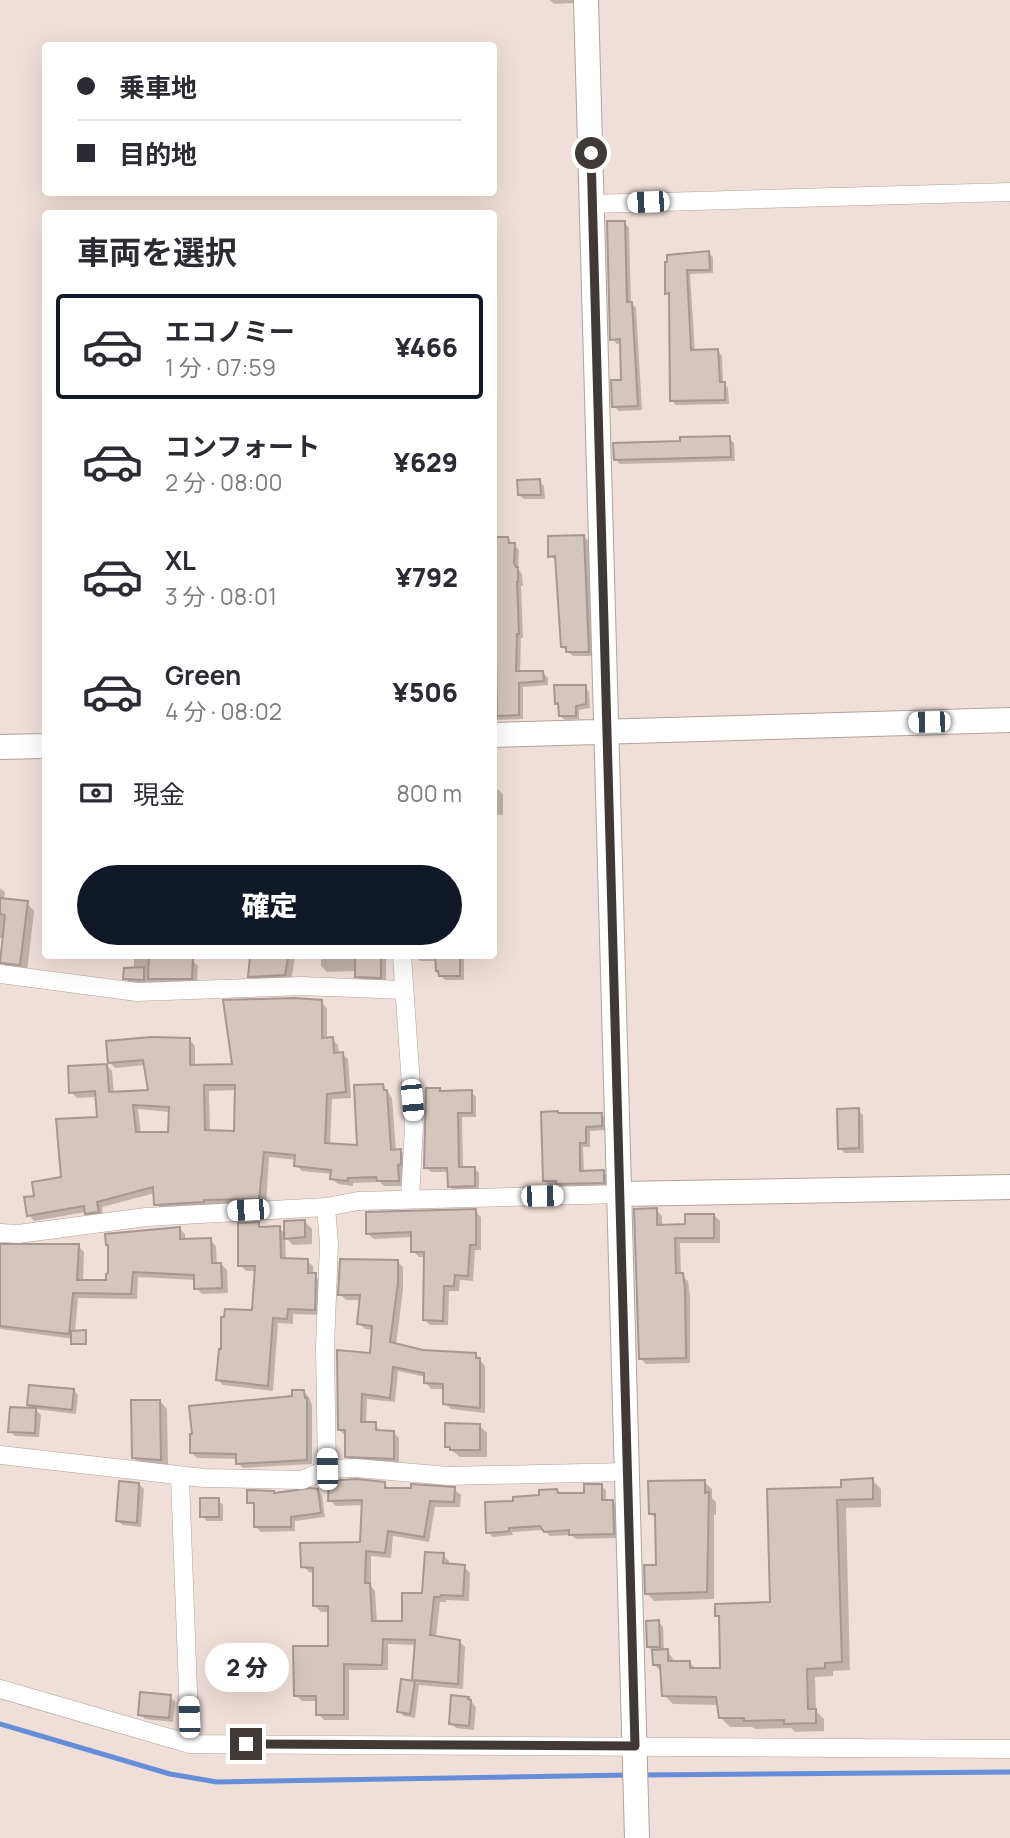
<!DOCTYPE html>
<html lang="ja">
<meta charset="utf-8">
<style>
:root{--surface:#fff;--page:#f7f7f7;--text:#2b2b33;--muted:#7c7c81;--line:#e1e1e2;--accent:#111827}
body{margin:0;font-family:Manrope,"Noto Sans JP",sans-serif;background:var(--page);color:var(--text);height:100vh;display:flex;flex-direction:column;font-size:26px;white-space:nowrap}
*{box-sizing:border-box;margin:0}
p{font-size:23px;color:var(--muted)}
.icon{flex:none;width:38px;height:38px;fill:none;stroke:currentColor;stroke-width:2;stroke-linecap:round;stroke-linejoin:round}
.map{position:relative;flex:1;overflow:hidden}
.sheet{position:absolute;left:42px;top:210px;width:455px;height:749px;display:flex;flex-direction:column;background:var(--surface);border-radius:7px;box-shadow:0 7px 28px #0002}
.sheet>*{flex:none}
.hud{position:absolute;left:42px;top:42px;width:455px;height:154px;border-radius:7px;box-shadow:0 7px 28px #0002;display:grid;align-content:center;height:154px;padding:0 35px;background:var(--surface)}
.end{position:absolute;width:32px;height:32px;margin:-16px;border:9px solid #403936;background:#fff;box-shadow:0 0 0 4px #fff}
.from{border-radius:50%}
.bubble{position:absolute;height:49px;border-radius:24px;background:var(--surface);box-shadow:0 7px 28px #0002;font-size:23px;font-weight:800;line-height:49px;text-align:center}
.car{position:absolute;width:21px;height:42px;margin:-21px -10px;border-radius:9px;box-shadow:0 0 5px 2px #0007;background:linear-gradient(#fff 24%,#345 0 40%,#fff 0 76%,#345 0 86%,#fff 0)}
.hud b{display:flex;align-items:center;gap:24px;height:66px;font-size:26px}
.hud b+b{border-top:2px solid var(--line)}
.hud i{width:18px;height:18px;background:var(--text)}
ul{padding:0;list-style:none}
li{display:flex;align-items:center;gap:21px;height:105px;margin:0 14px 10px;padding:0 21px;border:4px solid transparent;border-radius:7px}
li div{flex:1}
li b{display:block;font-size:26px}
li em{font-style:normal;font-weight:800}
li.on{border-color:var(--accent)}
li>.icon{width:63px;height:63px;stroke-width:1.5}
h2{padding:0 35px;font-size:32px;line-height:84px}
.pay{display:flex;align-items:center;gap:18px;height:77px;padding:0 35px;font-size:26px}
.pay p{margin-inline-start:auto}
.button{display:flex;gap:14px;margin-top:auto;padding:14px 35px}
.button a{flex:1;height:80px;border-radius:42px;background:var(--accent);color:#fff;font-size:28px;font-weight:800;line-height:80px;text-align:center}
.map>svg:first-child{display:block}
.shadow{fill:#0003;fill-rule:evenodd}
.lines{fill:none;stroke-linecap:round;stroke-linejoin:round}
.stream{stroke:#668ed8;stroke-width:5}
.building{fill:#d4c5bd;stroke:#a69790;stroke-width:2;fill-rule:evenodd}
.street-casing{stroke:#b1a29b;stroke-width:19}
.secondary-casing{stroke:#b1a29b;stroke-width:26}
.street{stroke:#fff;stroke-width:18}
.secondary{stroke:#fff;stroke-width:24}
.route{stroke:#403936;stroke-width:9}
</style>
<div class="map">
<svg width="1010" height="1838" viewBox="0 0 1010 1838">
<rect width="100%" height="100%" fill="#efdfd8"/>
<path class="shadow" d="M550,0H573L574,3L554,4Z
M625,223L629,228L631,303L636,308L642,410L619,411L614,406L623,382L622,344H617L612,339Z
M708,253L713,257V273L690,274L695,352L718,351L722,356L723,383L728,388L729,404L676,405L672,401L671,297L667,293L666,280Z
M729,438L734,443L735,461L620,464L615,459L682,442Z
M539,481L544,486L545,499H524L519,495Z
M584,537L589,541L593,656H573L562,647L557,561L550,556Z
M494,538L508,539L519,550L518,569L522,574L523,586H521L523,638H521L520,673H543L548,678V685L523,687V719L494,720V636H496V596H494Z
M585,687L589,692L590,708L579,710V719L565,720L560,716V707L556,703Z
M494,764L495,787L503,794V815H494Z
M0,888L5,892L4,900L27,903L34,911L27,972L9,970L2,962L4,938H0Z
M134,956H186V960H192L198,966L197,984H131L125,978L134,969Z
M253,956H295L291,981L256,982L250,976Z
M321,956H386V983L363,982L357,976V971L327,972L321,966Z
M415,956H464V980H445L440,975L437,961H420Z
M321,1002L327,1008V1040L332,1039L338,1045L339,1054H342L348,1059L351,1098L332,1099L330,1145L359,1147L383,1086L392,1098L396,1151H401L406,1157L404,1186H384L380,1182L353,1183V1186L338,1184L332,1179V1174L302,1171L296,1165L297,1160L269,1157L266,1204L162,1210L156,1204L155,1193L102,1207L103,1217L92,1219L86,1212L34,1221L29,1215L36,1197L63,1179L99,1119L97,1097L77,1098L71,1092L107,1066L112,1071L114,1094L150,1091L145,1065L115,1068L109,1062L190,1040L195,1046V1067L234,1066ZM237,1090L235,1133L210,1132L209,1091ZM138,1109L170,1112V1134H141Z
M439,1089L442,1092H471L476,1097V1117H462L463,1168H474L479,1173V1191H454L450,1186L449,1172H431L426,1167Z
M858,1110L863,1115L864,1153H845L840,1148Z
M543,1114L601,1115L606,1119V1130L590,1131V1147H583L584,1172H603L607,1176L608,1187L562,1188L559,1185H549L544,1180Z
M656,1210L662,1216V1226L687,1225L714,1215L720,1221V1243H680L681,1275L688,1281L690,1296V1363L646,1364L640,1358Z
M475,1211L481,1217V1250H475L473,1281L460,1280L459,1291H449L448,1325H430L424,1319L426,1257H419L413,1251V1237L374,1239L368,1234Z
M304,1221L312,1229V1244L293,1245L285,1237L286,1260L307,1261L313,1266V1275L321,1281L320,1315L293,1314V1324L278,1323L273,1391L223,1385L217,1379L253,1312L257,1271H246L240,1265L259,1224L263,1228H279L286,1235Z
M179,1228L185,1234V1241L210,1240L216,1246L217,1264H221L227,1270L228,1293L202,1294L196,1288V1280L138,1277L137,1299L78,1298L75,1332L87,1334V1345H75L73,1339L0,1329V1245L78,1246L84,1252L83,1282H108Z
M397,1261L403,1267V1290L396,1345L423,1352L475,1354L485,1366V1413L451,1409L445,1403V1389H431L426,1383V1377L398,1371L395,1402L367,1399L366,1424H375L381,1432H393L399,1438V1464L352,1462L347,1456L345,1435L339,1430L372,1355L374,1330L365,1329L359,1323L361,1300H346L340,1294Z
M74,1390L78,1395L76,1414L35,1409L41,1415L39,1437L15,1436L10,1431L34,1410L29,1404Z
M304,1392L309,1397L312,1405V1464L243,1468L238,1463V1459L197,1458L192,1453Z
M160,1401L167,1409L168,1466L141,1465L134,1458Z
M479,1425L487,1433V1457H460L446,1446Z
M872,1480L881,1489V1507L846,1508L850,1670L833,1671V1676L815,1677L816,1711L824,1719V1731L795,1732L791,1728L755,1729L752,1727H730L721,1718L719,1705L673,1704L664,1695L662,1672L654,1665V1652L648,1647L659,1622L663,1627L664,1651H667L676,1663H690L697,1670L722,1669L721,1620L717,1616L772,1604L843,1489Z
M704,1482L712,1489V1498L716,1502V1515H714V1599L654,1601L647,1593L658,1566L657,1520L650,1513Z
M139,1484L144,1489L141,1527L123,1525L118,1521Z
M384,1484L391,1490L454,1489L461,1495L460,1507H435L429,1542L393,1536L391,1558L371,1556V1586L375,1591L377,1622H403L423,1594L443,1555L449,1561V1565L464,1567L470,1573L469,1601L446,1600V1602H440L436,1637L459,1641L465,1647L463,1689L419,1685L415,1718L404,1716L399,1711L403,1681L417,1683L413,1679L416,1645L388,1644V1670H349V1720H324L318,1714V1701H302L296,1695L330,1647V1612H321L315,1606V1573L309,1572L303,1566L362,1544L363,1505L336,1506L330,1500Z
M601,1486L606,1490V1502L612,1501L617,1506L618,1538L576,1539L571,1535L550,1536L544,1530L512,1532L513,1535L493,1537L488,1532L515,1503L557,1491L561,1495H586Z
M317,1490L322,1495L325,1517L295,1521V1531L261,1532L256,1527V1507L249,1502L276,1495Z
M218,1500L223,1505V1521H207L202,1516Z
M171,1697L175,1702L173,1722L145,1719L140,1714Z
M468,1698L476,1707L474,1730L456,1728L451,1724Z"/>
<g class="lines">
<path class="stream" d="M0,1724L170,1774L217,1782L629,1775
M642,1775L1010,1772"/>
</g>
<path class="building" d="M607,221H625L627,302H632L638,406L612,407L611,380H621L620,339L610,340Z
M709,251L710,270H687L691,350L718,349L720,382H725V400L670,401L669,293L665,294V262H667V255Z
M730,436L731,457L614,460L613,443L680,441V437Z
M540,479L541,495H518L517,480Z
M584,535L589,652H566V647H561L555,556L548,557V536Z
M494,537H508L509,543H515L514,563L516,567H518V582H517L519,634H517L516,671H543L544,681L519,683V715L497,716Z
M554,685H586V704L576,706V716H559L558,703L555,704Z
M0,898L28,901L20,965L0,963L5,915L0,914Z
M149,956H181V958H193L192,979H148Z
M250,956H282L288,958L285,975L248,977Z
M355,956H381V978L355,977Z
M435,956H460V976H439L438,971H436Z
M144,967V980L123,979L124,968Z
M294,998L322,1000V1038L333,1037L334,1053L343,1052L346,1092L327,1094L325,1143L357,1145L354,1085L383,1084L384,1090H387L391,1150L401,1149V1164L398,1165L399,1181H377L376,1177L348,1178V1181L330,1179L331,1170L294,1166L295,1155L264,1152L259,1199L204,1200V1202L154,1205L153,1187L97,1202L99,1212L85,1214L84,1206L27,1216L24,1197L34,1196L32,1182L61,1177L56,1119L97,1117L95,1091L69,1093L68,1066L107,1064L109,1092L148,1090L143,1060L108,1063L106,1041L151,1037L190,1038V1065L232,1064L223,1000ZM204,1085H235L234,1131L205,1130ZM133,1105L169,1107L168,1132H136Z
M426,1088H440V1091L472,1090V1113H458L459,1167H475V1186L448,1187L447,1168H424Z
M859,1108V1148L838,1149L837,1109Z
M558,1111V1113H602V1126L586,1127V1143H580V1171L604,1170V1183L556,1184V1181H543L541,1112Z
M657,1208V1225L685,1224V1214H714V1238H675L676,1273H683L685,1289L686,1358L639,1359L634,1209Z
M476,1209V1245H470L468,1276L455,1275L454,1286H444L443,1321L423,1320L424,1252H411V1232L366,1234V1212Z
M305,1220V1237L284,1239V1221Z
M259,1222V1227L280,1226L281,1258L308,1259V1273H316L315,1310L288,1309L287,1319L273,1318L268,1386L216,1380L219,1349H221V1317H224L225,1309L252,1310L255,1266H238V1223Z
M180,1227V1239L211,1238L212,1263H221L222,1288L194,1289V1275L133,1272L131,1294L73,1293L69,1334L0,1326V1244H79L77,1280H106V1274L108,1273V1245H106L105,1234Z
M340,1259L398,1260V1283L390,1342L423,1350L476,1353V1358H480V1408L443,1404V1384L424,1383V1373L393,1367L390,1398L362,1394L361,1422H376V1430L394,1431V1459L345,1457V1430H338L337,1350L370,1353L372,1326L357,1324L360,1295H338Z
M86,1330V1344H71V1331Z
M29,1385L74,1389L72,1410L27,1405Z
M292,1390H304L305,1398H307V1460L236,1464V1454L190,1453V1434H192L189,1406L292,1396Z
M131,1400H160L161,1460L132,1458Z
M10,1407L36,1408L35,1433L8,1432Z
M445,1423L480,1424V1450H450V1447H445Z
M873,1478V1499L837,1500L842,1662L825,1663V1668L807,1669L808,1709H816V1723L784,1724V1720L744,1721V1718H719L716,1697L662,1696L660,1665H653L652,1650L668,1649V1661H690V1668H720L719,1616H715V1604L770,1602L767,1489L841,1487V1480Z
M356,1479L385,1482V1488H411V1484L455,1487L454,1502L430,1501L424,1537L388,1531L385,1553L366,1551L365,1583H370L372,1621H402V1593H422L425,1552L444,1553L443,1563L465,1565L463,1596L441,1595L440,1597H434L430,1635L460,1640L458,1684L412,1680L415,1640L383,1639L382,1665L344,1664V1715H316V1696H294L293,1646H328V1606H313V1568L301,1567L300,1543L360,1542L362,1500L328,1501L329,1481Z
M705,1480V1493L709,1492L707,1592L645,1594L644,1565H656L655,1514H649L648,1481Z
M119,1481L139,1483L137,1523L116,1521Z
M584,1484H602V1500H613L614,1534L569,1535V1530L544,1532L540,1526L509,1528V1531L503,1532L486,1533L485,1502L513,1501V1497L539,1495V1490L557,1489L558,1493H584Z
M311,1488L318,1489L321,1513L291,1517V1527H254V1503H247V1490L274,1491V1493Z
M200,1498H219V1517H200Z
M659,1620L660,1647H647L646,1621Z
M401,1679L415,1681L410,1714L397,1712Z
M140,1692L171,1695L169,1718L138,1715Z
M451,1695L469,1697L468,1699L471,1700L469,1726L449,1724Z"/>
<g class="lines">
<g class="street-casing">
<path id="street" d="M592,204L1010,192
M402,956L414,1127L410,1198
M0,974L137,992L302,986L403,990
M326,1207L329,1244L325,1348L327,1469
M0,1233L18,1234L146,1217L326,1207L358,1201L620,1194
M0,1455L204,1478L302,1480L327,1469L356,1468L448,1476L627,1472
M180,1477L190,1744
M0,1689L190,1744L1010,1749"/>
</g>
<g class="secondary-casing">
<path id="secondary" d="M586,0L637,1838
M494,735L1010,720
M0,747L46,746
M620,1194L1010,1187"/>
</g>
<use href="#street" class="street"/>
<use href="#secondary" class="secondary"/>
</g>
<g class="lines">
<path class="route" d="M246,1744L635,1746L591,153"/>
</g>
</svg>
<i class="end from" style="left:591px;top:153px"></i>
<i class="end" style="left:246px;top:1744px"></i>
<div class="bubble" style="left:205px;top:1643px;width:84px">2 分</div>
<i class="car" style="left:648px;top:202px;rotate:268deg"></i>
<i class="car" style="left:929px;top:722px;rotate:269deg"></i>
<i class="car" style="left:412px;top:1100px;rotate:175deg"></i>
<i class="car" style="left:542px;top:1196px;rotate:89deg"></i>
<i class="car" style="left:248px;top:1210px;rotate:267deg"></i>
<i class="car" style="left:327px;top:1469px;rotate:359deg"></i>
<i class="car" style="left:189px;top:1717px;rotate:358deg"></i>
<div class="hud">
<b><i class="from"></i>乗車地</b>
<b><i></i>目的地</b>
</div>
<section class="sheet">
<h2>車両を選択</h2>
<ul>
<li class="on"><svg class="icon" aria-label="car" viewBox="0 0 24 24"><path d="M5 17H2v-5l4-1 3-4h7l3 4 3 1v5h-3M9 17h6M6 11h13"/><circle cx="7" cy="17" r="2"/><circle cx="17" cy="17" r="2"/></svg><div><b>エコノミー</b><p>1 分 · 07:59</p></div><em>¥466</em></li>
<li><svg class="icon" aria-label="car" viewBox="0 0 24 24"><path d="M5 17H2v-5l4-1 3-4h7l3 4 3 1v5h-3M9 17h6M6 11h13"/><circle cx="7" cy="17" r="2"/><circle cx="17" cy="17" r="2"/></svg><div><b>コンフォート</b><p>2 分 · 08:00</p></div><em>¥629</em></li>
<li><svg class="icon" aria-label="car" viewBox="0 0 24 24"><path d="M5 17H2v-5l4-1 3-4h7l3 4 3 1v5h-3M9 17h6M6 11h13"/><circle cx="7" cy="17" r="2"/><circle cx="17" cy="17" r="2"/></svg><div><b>XL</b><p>3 分 · 08:01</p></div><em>¥792</em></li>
<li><svg class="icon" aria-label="car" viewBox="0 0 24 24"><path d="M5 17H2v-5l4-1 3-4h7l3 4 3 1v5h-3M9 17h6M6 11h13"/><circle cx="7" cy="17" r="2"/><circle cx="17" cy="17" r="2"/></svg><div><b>Green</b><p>4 分 · 08:02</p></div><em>¥506</em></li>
</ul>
<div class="pay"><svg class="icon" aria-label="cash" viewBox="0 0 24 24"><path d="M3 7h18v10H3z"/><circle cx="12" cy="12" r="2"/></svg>現金<p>800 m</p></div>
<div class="button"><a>確定</a></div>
</section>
</div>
